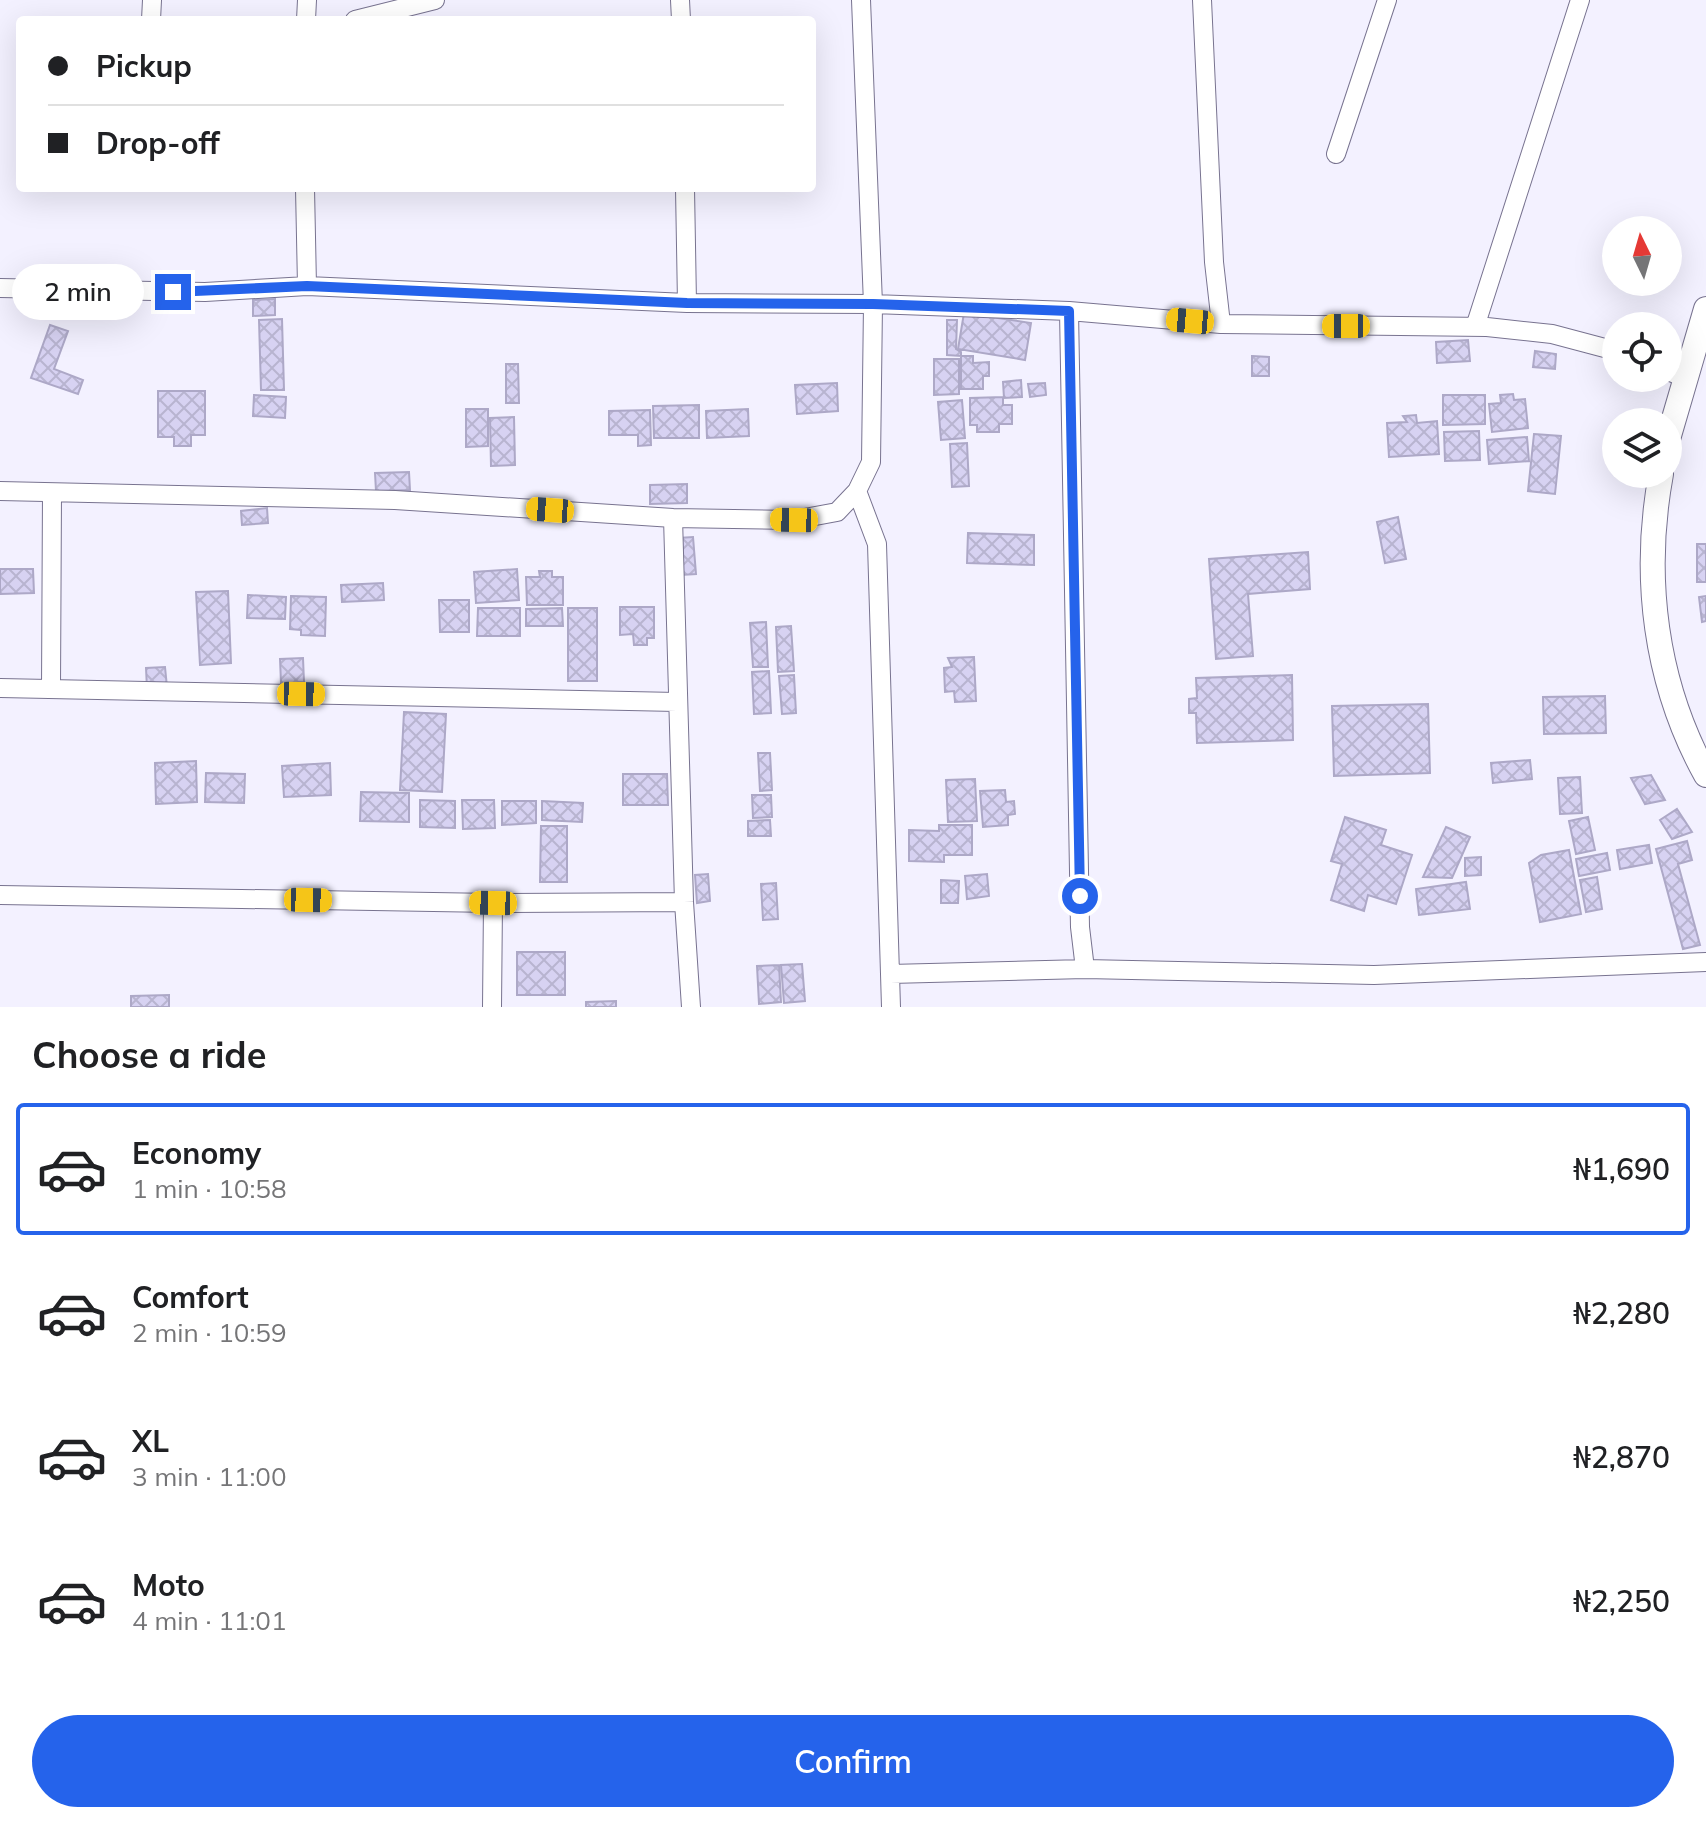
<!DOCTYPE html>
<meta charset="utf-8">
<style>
:root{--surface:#fff;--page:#f2f2f2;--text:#202124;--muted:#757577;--line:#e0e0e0;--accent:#2563eb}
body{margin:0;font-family:Mulish,sans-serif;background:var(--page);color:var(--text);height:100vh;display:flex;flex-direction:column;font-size:30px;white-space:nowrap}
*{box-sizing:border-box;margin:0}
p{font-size:26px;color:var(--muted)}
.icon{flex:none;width:44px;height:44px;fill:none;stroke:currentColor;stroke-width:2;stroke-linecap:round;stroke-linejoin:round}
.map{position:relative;height:1007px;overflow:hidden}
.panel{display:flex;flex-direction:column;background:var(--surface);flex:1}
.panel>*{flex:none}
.top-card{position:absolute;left:16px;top:16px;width:800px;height:176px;border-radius:8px;box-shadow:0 8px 32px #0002;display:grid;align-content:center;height:176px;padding:0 32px;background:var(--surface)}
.needle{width:52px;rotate:355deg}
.buttons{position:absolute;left:1602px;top:216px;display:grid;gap:16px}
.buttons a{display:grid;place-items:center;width:80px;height:80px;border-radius:50%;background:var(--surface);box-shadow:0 8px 32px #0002;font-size:40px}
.end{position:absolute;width:36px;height:36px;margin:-18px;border:10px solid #2563eb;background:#fff;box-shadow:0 0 0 4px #fff}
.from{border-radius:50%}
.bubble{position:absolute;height:56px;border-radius:28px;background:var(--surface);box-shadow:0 8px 32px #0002;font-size:26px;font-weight:600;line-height:56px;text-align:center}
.car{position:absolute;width:24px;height:48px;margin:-24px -12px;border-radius:10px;box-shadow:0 0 6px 2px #0007;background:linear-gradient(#f5c518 24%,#345 0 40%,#f5c518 0 76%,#345 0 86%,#f5c518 0)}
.top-card b{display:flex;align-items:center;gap:28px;height:76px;font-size:30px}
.top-card b+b{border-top:2px solid var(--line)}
.top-card i{width:20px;height:20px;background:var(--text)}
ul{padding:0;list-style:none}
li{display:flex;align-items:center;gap:24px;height:132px;margin:0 16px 12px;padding:0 16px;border:4px solid transparent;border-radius:8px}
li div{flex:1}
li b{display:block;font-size:30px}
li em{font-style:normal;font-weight:600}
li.current{border-color:var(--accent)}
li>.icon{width:72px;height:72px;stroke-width:1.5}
h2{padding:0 32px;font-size:36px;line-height:96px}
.primary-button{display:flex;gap:16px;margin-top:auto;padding:16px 32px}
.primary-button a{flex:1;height:92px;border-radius:48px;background:var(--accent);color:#fff;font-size:32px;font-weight:600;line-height:92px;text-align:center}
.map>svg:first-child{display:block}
.building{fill:url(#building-cross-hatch);stroke:#ada8c7;stroke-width:2}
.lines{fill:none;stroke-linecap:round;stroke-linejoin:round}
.street-casing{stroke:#787390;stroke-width:20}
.secondary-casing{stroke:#787390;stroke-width:26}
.street{stroke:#fff;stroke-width:18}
.secondary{stroke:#fff;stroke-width:24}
.route{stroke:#2563eb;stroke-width:10}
</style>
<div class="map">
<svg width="1706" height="1007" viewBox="0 0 1706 1007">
<defs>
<pattern id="building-cross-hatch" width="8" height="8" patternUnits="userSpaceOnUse" patternTransform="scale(2)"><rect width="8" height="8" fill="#d7d2f2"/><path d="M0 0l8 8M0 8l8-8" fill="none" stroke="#b8b4d0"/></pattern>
</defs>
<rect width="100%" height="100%" fill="#f3f1ff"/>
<path class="building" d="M275,299V315L253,316V300Z
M964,313L1031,323L1025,360L958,349Z
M282,319L284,390H261L259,320Z
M947,320H957L956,349L961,352V356L947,355Z
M50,325L68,331L54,369L83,380L78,394L31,378Z
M1468,340L1470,361L1437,363L1436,342Z
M1535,351L1556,354L1555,369L1533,367Z
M961,356H973V363L989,362V376H983V389H961Z
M1252,356L1269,357V376H1252Z
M934,359H959V394L934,395Z
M506,364H518L519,403H506Z
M1021,380L1022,397L1004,398L1003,382Z
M837,383L838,411L797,414L795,385Z
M1045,383L1046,395L1030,397L1028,384Z
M158,391H205V435H191V446H174V437H158Z
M1513,394L1514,400L1525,399L1528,428L1492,432L1489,404L1501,403L1500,395Z
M254,395L286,397L285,418L253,416Z
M1443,395H1485V424L1443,425Z
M1003,397V405H1012V424H999V432H977V425H970V398Z
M962,400L965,438L941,440L938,402Z
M699,405V438H654L653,406Z
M466,409H488V446L466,447Z
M748,409L749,436L707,438L706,411Z
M650,410L651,445L638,446V435H609V411Z
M1416,415L1417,423L1437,421L1439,454L1389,457L1387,423L1407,422L1403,416Z
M514,417L515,465L491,466L490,418Z
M1479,431L1480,460L1445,461L1444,432Z
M1534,434L1561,436L1555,494L1528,491Z
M1527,437L1529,461L1489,464L1487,440Z
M967,443L969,486L952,487L950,444Z
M409,472L410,490L376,491L375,473Z
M687,484V503L650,504V485Z
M267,508L268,523L242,525L241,511Z
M1398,517L1406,559L1385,563L1377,522Z
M968,533L1034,535V565L967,563Z
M693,537L696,574L681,575L678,538Z
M1697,544H1706V582H1697Z
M1308,552L1310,589L1248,594L1253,656L1216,659L1209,559Z
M0,569H33L34,593L0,594Z
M517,569L519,600L476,603L474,572Z
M539,571H552V577H563V605H527L526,577H540Z
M383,583L384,600L342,602L341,585Z
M228,591L231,663L200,665L196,592Z
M248,595L286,597L285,619L247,618Z
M291,596L326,597L325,636L301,635V630L290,629Z
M1706,596V621L1702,622L1699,597Z
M439,600H469V632H440Z
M620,607H654V638H647V645H634L633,634L620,635Z
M478,608H520V636H477Z
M562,608L563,626H526V609Z
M568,608H597V681H568Z
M766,622L768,667H753L750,623Z
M791,626L794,671L778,672L776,627Z
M974,657L976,701L955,702L954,691L945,692L944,668L952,667L948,658Z
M303,658L304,682L281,683L280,659Z
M165,667L167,687L147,689L146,668Z
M769,671L771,713L754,714L752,672Z
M794,675L796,713L782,714L779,676Z
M1292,675L1293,740L1197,743L1196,713H1189V699L1197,698L1196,678Z
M1605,696L1606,733L1544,734L1543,697Z
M1428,704L1430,773L1334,776L1332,706Z
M404,712L446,714L442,792L400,790Z
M758,753H770L772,790L760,791Z
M1530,760L1532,779L1493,783L1491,763Z
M196,761L197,802L156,804L155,763Z
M330,763L331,795L284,797L282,766Z
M206,773L245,774L244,803L205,802Z
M623,774H667L668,805H623Z
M1651,775L1665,800L1645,804L1631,778Z
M1580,777L1582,813L1560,814L1558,778Z
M975,779L977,821L948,822L946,780Z
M1005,790L1006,802L1014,801L1015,814L1008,815V825L983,827L980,791Z
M361,792L409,793V822L360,821Z
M752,795H771L772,817L753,818Z
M420,800L455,801V828L420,827Z
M462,800H494L495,828L463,829Z
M502,801H536V823L502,825Z
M542,801L583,803L582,822L542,820Z
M1677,809L1692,832L1672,839L1660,820Z
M1345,817L1386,830L1381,845L1412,855L1396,904L1368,895L1364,911L1331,900L1342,864L1331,861Z
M1588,817L1595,850L1576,854L1569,821Z
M770,820L771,836H748V821Z
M939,825H972V855H944V862L909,861V830L939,831Z
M541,826H567V882H540Z
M1446,827L1470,837L1452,878L1423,877Z
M1687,841L1692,860L1678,864L1700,945L1683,949L1656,849Z
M1649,845L1652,863L1620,869L1617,850Z
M1569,850L1581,914L1540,922L1529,863L1541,855Z
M1607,853L1610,870L1579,876L1576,859Z
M1481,857V875L1465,876V858Z
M708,874L710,901L697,903L695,875Z
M987,874L989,896L967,899L965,876Z
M1597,877L1602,909L1586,912L1580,880Z
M941,880L959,881L958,903H941Z
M1466,882L1470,909L1419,915L1416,889Z
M776,883L778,919L763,920L761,884Z
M517,952H565V995H517Z
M802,964L805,1001L784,1003L781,965Z
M779,965L781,1002L759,1004L757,966Z
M169,995V1007H131V996Z
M616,1001V1007H586V1002Z"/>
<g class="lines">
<g class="street-casing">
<path id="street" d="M680,0L681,20
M1202,0L1214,262L1221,324
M151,20L152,0
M306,20L307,0
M355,20L435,0
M1336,154L1387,0
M305,188L307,286
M685,188L687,303
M0,288L205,292L307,286L687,303L873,304L1069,311L1221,324L1487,327L1552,334L1616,351
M1069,311L1080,927L1085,969
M1475,327L1580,0
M1668,371L1685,378
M0,491L395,500L673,518L794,520L837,512L857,491L871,462L873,304L861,0
M857,491L877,544L891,1007
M673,518L684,902L691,1007
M0,688L677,702
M51,688L52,493
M0,895L493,903L684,902
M890,974L1085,969L1374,975L1706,962
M492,1007L493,903"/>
</g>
<g class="secondary-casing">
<path id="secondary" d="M1668,439L1706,309
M1661,474C1642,577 1655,683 1706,775"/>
</g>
<use href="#street" class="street"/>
<use href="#secondary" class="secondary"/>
</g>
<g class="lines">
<path class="route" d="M173,292L307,286L687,303L873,304L1069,311L1080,896"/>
</g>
</svg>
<div class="buttons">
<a><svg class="needle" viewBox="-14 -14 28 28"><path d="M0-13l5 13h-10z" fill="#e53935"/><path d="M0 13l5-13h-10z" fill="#757577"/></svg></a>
<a><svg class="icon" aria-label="locate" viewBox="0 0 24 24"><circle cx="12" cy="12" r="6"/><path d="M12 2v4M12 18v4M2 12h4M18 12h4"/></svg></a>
<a><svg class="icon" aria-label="layers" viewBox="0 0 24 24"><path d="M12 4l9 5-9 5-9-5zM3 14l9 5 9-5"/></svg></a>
</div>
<i class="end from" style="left:1080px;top:896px"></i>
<i class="end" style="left:173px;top:292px"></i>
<div class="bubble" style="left:12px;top:264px;width:132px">2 min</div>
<i class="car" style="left:1190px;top:321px;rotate:275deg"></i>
<i class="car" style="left:1346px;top:326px;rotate:270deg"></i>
<i class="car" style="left:550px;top:510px;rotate:274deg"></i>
<i class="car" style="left:794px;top:520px;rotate:271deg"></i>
<i class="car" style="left:301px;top:694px;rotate:91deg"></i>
<i class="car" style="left:308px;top:900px;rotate:91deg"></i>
<i class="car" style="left:493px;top:903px;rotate:271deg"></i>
<div class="top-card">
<b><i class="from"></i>Pickup</b>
<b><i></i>Drop-off</b>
</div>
</div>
<section class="panel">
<h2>Choose a ride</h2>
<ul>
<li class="current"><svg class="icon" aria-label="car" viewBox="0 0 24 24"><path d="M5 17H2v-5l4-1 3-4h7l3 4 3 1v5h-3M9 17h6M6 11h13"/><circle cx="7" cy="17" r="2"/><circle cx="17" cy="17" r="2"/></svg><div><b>Economy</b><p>1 min · 10:58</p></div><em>₦1,690</em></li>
<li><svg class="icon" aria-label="car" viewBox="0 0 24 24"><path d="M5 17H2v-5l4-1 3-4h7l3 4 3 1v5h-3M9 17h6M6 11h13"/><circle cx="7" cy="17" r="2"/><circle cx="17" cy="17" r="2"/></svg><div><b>Comfort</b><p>2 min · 10:59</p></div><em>₦2,280</em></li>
<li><svg class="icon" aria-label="car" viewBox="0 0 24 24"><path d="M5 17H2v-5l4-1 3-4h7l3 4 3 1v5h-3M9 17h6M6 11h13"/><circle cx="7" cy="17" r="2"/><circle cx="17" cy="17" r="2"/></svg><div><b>XL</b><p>3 min · 11:00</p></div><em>₦2,870</em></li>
<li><svg class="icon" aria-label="car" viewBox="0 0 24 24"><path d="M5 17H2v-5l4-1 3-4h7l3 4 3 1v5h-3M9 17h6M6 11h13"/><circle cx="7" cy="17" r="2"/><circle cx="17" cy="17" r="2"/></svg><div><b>Moto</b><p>4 min · 11:01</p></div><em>₦2,250</em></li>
</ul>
<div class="primary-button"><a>Confirm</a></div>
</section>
